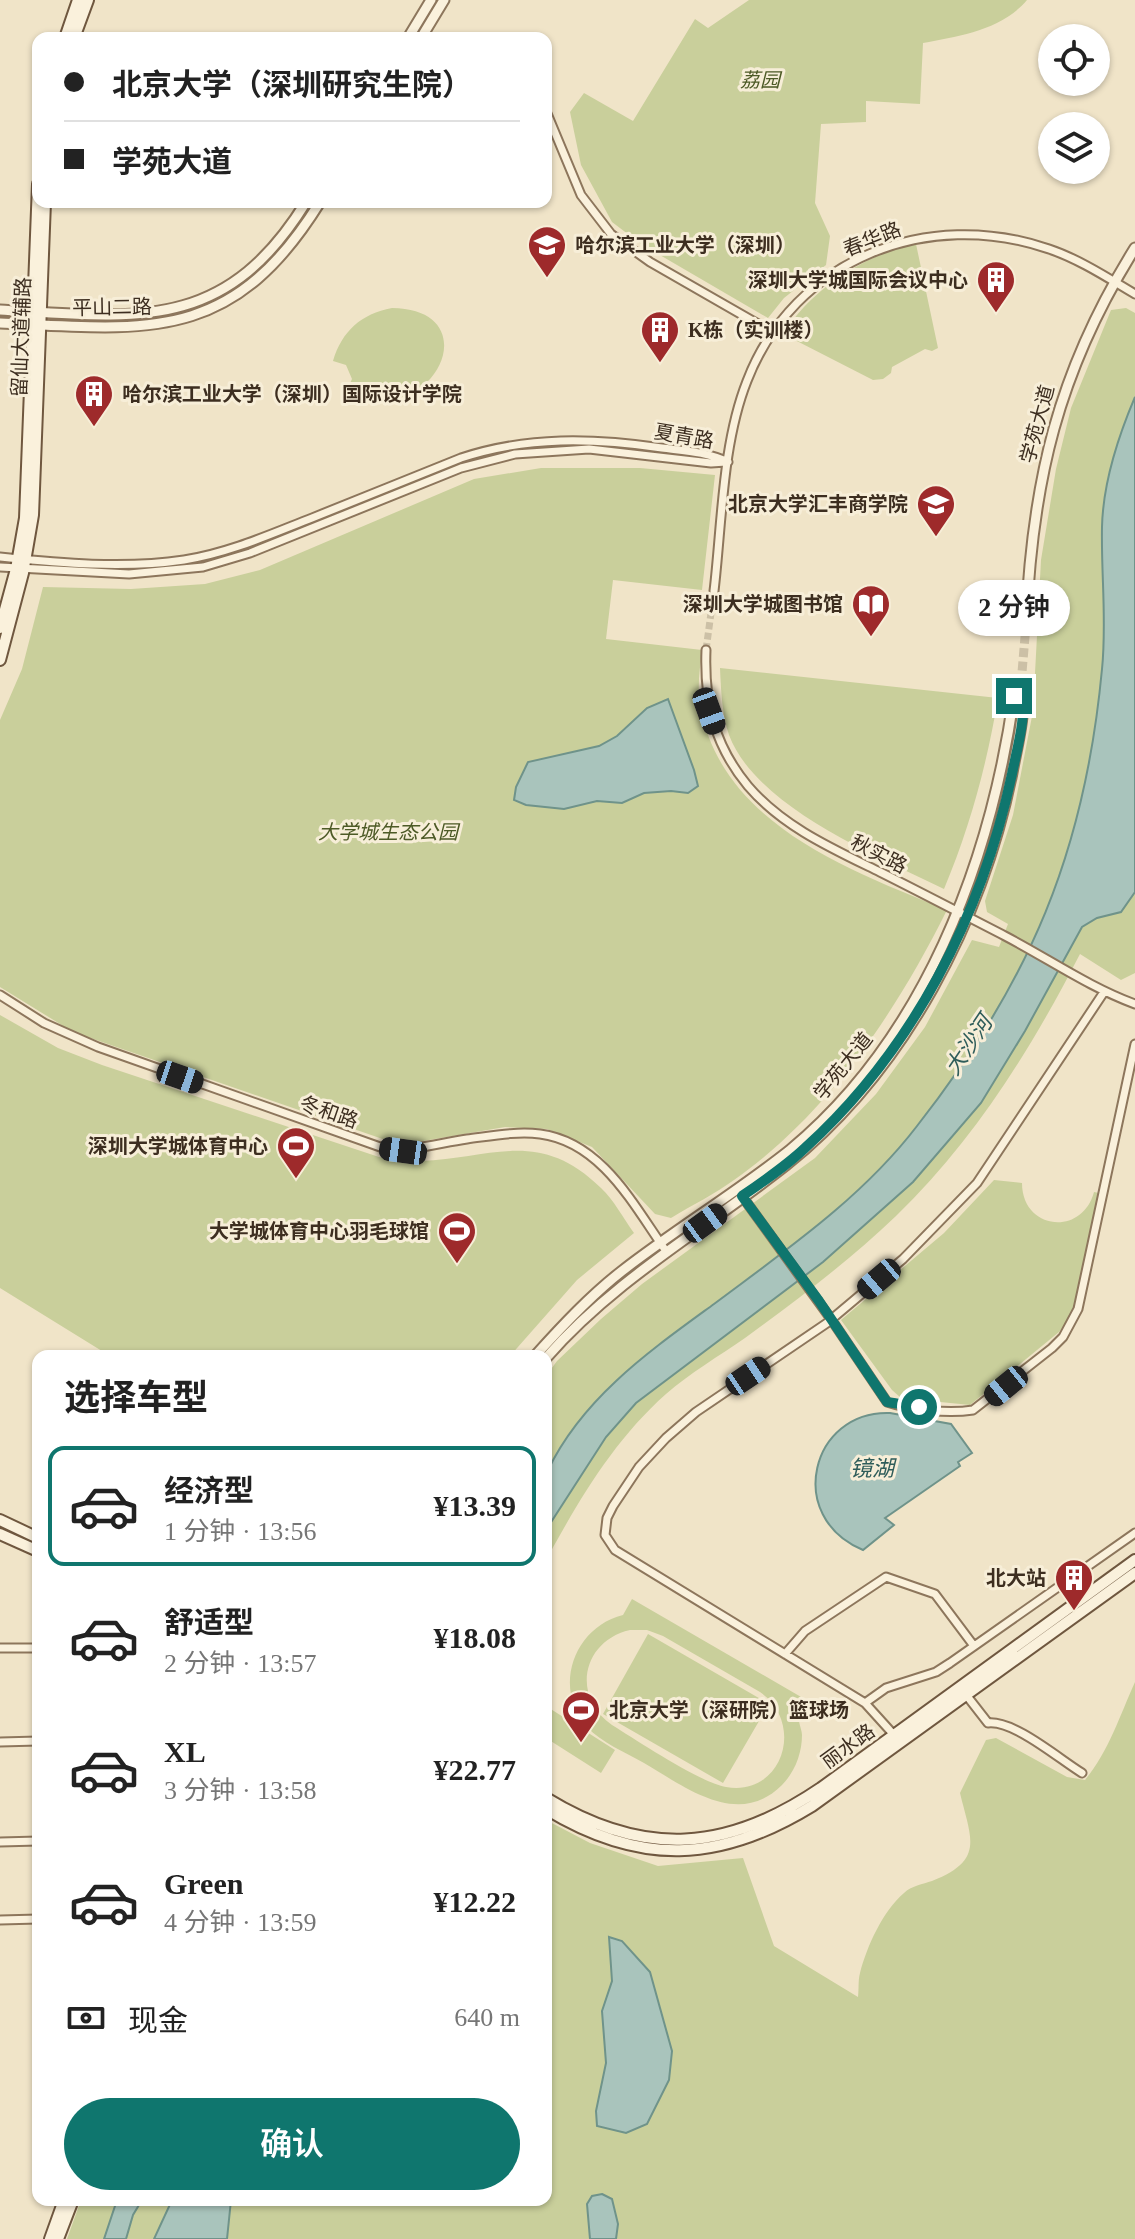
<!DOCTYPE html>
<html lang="zh">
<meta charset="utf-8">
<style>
:root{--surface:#fff;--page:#f2f2f2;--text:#222;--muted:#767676;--line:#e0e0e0;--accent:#0f766e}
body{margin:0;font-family:"Times New Roman","Noto Sans SC",serif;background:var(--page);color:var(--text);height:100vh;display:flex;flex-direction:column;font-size:30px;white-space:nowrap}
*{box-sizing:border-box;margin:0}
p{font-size:26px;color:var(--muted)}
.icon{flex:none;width:44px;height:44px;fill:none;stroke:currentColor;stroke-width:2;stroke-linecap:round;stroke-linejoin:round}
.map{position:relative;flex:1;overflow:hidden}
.sheet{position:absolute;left:32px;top:1350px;width:520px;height:856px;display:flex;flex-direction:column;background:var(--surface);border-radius:16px;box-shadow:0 2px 6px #0004}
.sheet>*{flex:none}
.guide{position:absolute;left:32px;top:32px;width:520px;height:176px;border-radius:16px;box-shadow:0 2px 6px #0004;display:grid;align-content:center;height:176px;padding:0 32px;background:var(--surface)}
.buttons{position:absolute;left:1038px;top:24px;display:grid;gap:16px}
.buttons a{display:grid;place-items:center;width:72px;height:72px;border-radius:50%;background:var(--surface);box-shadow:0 2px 6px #0004;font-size:40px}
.end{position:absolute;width:36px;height:36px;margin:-18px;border:10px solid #0f766e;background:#fff;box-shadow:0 0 0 4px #fff}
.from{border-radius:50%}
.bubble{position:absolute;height:56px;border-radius:28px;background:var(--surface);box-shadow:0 2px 6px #0004;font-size:26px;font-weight:600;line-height:56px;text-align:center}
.car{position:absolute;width:24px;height:48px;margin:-24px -12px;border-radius:10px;box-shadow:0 0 6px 2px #0007;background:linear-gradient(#222 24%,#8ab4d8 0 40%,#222 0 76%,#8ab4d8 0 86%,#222 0)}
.guide b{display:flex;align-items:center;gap:28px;height:76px;font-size:30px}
.guide b+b{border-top:2px solid var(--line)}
.guide i{width:20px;height:20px;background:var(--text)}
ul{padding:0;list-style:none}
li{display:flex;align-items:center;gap:24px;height:120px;margin:0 16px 12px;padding:0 16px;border:4px solid transparent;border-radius:16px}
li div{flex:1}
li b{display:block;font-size:30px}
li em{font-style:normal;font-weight:600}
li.active{border-color:var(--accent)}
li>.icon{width:72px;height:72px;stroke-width:1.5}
h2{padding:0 32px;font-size:36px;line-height:96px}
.pay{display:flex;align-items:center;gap:20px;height:88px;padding:0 32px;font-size:30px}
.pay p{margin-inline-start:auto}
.action{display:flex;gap:16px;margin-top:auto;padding:16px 32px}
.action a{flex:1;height:92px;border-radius:48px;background:var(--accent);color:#fff;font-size:32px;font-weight:600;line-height:92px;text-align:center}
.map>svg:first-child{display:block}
.green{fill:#c9cf9b;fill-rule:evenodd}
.water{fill:#a9c4bc;stroke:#6f938a;stroke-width:2}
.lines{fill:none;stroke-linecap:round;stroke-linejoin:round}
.minor-tunnel{stroke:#ccc0a6;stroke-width:7;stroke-dasharray:7 3.5;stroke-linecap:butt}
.tertiary-tunnel{stroke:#ccc0a6;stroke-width:9;stroke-dasharray:9 4.5;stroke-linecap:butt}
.minor-casing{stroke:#8d765c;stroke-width:11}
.tertiary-casing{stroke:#8d765c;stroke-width:13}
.secondary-casing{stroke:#6f573f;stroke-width:14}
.minor{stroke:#faf1dc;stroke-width:7}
.tertiary{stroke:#faf1dc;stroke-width:9}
.secondary{stroke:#faf1dc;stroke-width:10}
.route{stroke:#0f766e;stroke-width:10}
.labels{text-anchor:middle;stroke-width:6;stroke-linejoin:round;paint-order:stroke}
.park-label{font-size:20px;font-style:italic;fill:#4d5a26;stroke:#f7eed8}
.street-label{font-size:20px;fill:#3d2e20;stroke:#f7eed8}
.poi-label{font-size:20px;font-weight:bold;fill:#3d2e20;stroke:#f7eed8;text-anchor:end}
.water-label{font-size:22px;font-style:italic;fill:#2f5d5a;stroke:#f7eed8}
</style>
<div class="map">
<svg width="1135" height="2239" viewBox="0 0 1135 2239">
<rect width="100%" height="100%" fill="#f0e4c8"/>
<path class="green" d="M749,0H1027C1002,30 959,36 923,43L920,104L866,101V122L821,124L815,203L830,236L826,265L784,298L768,318L641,244L612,222L581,165L570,112L584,93L633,121L695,19L708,28Z
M916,244L938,348L932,351L925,349L892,367L891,373L883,379L873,380L789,337L786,330C813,288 868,253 916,244Z
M392,308C491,309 434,433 346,392L352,379L346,365L333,361C342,331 361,314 392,308Z
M1126,308L1135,313V973L1121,980L1080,954C1031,1049 974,1141 896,1216C849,1261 797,1300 745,1338C719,1356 690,1373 666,1394C614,1440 579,1500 546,1560V1376L557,1361L601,1319L642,1284L815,1158L876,1094L925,1027L972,940L999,947L1008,924L987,912L985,901L1013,815L1033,711L1041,560L1056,469L1071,408L1111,310Z
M541,468H640L715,475L702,590L613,580L606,639L702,650C700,668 697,686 700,705C721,824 849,870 947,910C896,1012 829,1113 734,1180C715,1194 692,1205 671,1218L655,1214L592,1147L547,1129L505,1127L400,1145L73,1032L0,987V720L22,669L43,587L131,589L205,584L260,570L474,479Z
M720,668L998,698C987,764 970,827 944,889C878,857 756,807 729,735C722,715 721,690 720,668Z
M0,1015L58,1048L102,1065L379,1157C393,1159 407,1162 421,1161C494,1158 539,1128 601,1188C614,1200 623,1218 634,1233L577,1280L510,1356H347C335,1349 318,1347 306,1356H110L0,1288Z
M994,1180L1022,1183C1022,1230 1082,1237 1094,1192L1099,1193L1076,1304L1068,1320L1059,1332L970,1405L901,1398L892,1390L841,1320L944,1233Z
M632,1599L808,1701C806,1705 800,1712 799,1717C798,1722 802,1730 802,1735C802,1753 795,1772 782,1785C738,1829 685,1787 644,1763C625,1752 602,1743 587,1727C552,1688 574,1627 623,1615ZM630,1630H647L663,1636L760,1692C806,1724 782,1797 726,1787C699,1782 638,1741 612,1725C571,1697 582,1641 630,1630Z
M648,1634L769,1704L723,1783L603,1714Z
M1135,1682V2239H67L81,2200H546V1820L590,1843L658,1866L743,1858L774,1946L858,1997C859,1989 858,1980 860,1973C867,1946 883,1911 904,1893C911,1886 923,1884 932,1881C985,1860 971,1839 960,1793L986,1740L996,1738L1067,1777L1085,1780C1109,1751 1120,1715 1135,1682Z
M546,1706L615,1750L601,1773L546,1738Z"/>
<path class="water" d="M1135,397V892L1121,912L1097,918L1082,927L1025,1031L981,1103L913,1182L823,1262L636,1403L606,1437L546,1530C546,1513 541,1485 548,1470C583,1397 651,1350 714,1304C786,1250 862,1198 917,1126C1030,982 1085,852 1102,669C1107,621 1101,575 1102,527C1103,482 1118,437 1135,397Z
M668,699L694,770L698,786L688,793L671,791L644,793L622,803L597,801L564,809L526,805L514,800L516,787L528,762L599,746L617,736L647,708Z
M890,1413L951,1424L972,1453L958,1462L960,1466L885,1518L894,1525L863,1550C784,1517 811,1410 890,1413Z
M609,1937L622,1941L650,1972L672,2051L669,2080L647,2124L626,2133L597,2126L596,2111L606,2063L602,2011L612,1981Z
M602,2194L612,2199L618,2224L616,2239H590L587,2204L592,2196Z
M117,2200H142L133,2215L126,2239H104Z
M172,2200H231L227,2239H154Z"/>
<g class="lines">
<path class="minor-tunnel" d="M706,650L714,591"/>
<path class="tertiary-tunnel" d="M1021,684L1026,625"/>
<g class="minor-casing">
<path id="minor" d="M546,111L581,195L611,234L650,262L772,332
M0,557C60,563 124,569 184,560C229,553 271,534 312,518C362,498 411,478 461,458C528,436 593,438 662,448C685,451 707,452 728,462
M0,567L129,574L203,567L250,553L461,468L515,454L589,449L711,463L726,462
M714,591C722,524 722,444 747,381C794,259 928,207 1049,249C1079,259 1108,278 1135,294
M706,650C704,702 714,745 748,786C783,827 833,849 880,872C922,893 964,915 1005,936C1049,959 1089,987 1135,1004
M0,995L44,1023L98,1047L383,1148C412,1152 438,1143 467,1139C491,1136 516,1131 540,1134C602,1142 634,1206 666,1251
M742,1196L831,1319L887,1402C911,1410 948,1414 973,1410L1052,1348L1063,1337L1078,1309L1135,1044
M0,1648H38
M785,1654L805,1631L886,1577L935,1594L974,1646
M967,1696L988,1723C1014,1720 1059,1759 1082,1773
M865,1703L886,1688L936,1672L950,1663L1135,1533
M894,1735L865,1703L615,1550L605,1535L607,1518L613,1506L639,1467L666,1438L696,1412L827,1323L903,1259L977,1183L1104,992
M0,1742L38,1741
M0,1842L38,1841
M0,1920L38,1919"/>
</g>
<g class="tertiary-casing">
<path id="tertiary" d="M408,38L431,0
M421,38L444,0
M0,310C136,318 225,333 306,202
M0,323C148,330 232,344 320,202
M1026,625C1032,482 1058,371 1135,248
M535,1356C562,1326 590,1296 622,1271C676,1229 736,1193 790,1150C924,1039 990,864 1014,696L1020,690
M546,1358C615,1279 705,1229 786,1165C905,1070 982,920 1012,773C1016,750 1023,725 1023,702C1023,695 1020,691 1021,684"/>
</g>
<g class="secondary-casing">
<path id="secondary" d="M65,38L78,0
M74,38L88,0
M0,628L16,569L25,518L38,184
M0,660L23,573L33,515L45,202
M0,1520L38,1538
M0,1534L38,1551
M546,1798C644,1858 727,1852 821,1788L1135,1560
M546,1809C640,1866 719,1863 812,1806L1135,1573
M50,2239L64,2200
M58,2239L73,2200"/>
</g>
<use href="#minor" class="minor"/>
<use href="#tertiary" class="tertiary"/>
<use href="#secondary" class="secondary"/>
</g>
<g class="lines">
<path class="route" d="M919,1407L887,1402L819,1301L742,1196C764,1181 786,1166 805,1148C913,1050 982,915 1012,774C1016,753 1029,709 1020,690L1014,696"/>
</g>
<defs>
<g id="university-pin" transform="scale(2)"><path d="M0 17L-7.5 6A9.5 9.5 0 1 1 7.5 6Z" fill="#9e2a2b" stroke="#f7eed8"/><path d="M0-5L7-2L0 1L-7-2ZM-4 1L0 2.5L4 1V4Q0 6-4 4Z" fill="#fff"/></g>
<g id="building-pin" transform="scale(2)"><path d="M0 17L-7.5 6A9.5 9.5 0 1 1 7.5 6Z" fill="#9e2a2b" stroke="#f7eed8"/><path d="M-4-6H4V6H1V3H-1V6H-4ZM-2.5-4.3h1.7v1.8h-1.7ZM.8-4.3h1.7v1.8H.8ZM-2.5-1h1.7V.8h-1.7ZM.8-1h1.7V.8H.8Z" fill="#fff"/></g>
<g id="library-pin" transform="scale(2)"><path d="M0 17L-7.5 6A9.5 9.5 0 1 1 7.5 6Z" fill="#9e2a2b" stroke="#f7eed8"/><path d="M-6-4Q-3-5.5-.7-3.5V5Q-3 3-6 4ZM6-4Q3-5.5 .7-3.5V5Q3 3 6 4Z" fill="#fff"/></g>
<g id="stadium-pin" transform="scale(2)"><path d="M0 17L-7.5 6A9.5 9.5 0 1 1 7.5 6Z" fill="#9e2a2b" stroke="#f7eed8"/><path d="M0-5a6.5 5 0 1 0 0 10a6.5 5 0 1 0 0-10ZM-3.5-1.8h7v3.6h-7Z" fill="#fff"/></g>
</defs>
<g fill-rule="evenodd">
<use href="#university-pin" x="547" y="245"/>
<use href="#building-pin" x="996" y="280"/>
<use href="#building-pin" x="660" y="330"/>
<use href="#building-pin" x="94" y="394"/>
<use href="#university-pin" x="936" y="504"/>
<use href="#library-pin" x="871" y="604"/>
<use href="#stadium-pin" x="296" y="1146"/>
<use href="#stadium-pin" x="457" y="1231"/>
<use href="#building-pin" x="1074" y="1578"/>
<use href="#stadium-pin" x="581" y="1710"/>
</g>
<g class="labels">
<g class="park-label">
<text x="760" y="87">荔园</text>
<text x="388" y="839">大学城生态公园</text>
</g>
<g class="street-label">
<text transform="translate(872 239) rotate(-22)" y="7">春华路</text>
<text transform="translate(112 307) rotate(-1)" y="7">平山二路</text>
<text transform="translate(21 337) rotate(-88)" y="7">留仙大道辅路</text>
<text transform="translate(1037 424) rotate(-75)" y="7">学苑大道</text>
<text transform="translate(684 436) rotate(10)" y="7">夏青路</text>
<text transform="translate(879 854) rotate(27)" y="7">秋实路</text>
<text transform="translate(843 1066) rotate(-51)" y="7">学苑大道</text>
<text transform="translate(329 1112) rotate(19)" y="7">冬和路</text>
<text transform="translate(848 1746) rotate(-36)" y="7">丽水路</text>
</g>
<g class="poi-label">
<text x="575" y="252" text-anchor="start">哈尔滨工业大学（深圳）</text>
<text x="968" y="287">深圳大学城国际会议中心</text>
<text x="688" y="337" text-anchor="start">K栋（实训楼）</text>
<text x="122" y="401" text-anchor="start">哈尔滨工业大学（深圳）国际设计学院</text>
<text x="908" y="511">北京大学汇丰商学院</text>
<text x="843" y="611">深圳大学城图书馆</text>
<text x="268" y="1153">深圳大学城体育中心</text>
<text x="429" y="1238">大学城体育中心羽毛球馆</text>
<text x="1046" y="1585">北大站</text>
<text x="609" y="1717" text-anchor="start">北京大学（深研院）篮球场</text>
</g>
<g class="water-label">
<text transform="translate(968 1045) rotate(-56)" y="8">大沙河</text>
<text x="872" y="1476">镜湖</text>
</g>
</g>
</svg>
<div class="buttons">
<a><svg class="icon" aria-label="locate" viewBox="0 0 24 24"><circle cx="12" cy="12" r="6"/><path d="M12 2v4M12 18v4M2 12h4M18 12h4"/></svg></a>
<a><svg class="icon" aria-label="layers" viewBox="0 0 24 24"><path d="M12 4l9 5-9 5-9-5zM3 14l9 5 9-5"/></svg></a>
</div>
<i class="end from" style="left:919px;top:1407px"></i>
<i class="end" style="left:1014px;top:696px"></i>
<div class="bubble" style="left:958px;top:580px;width:112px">2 分钟</div>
<i class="car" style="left:709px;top:711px;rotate:160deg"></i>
<i class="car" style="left:180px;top:1077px;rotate:109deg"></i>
<i class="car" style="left:403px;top:1151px;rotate:278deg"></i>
<i class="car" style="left:705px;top:1223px;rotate:54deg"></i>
<i class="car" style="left:879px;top:1279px;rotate:230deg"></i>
<i class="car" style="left:748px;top:1376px;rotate:56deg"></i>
<i class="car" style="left:1006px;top:1386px;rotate:231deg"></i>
<div class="guide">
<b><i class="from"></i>北京大学（深圳研究生院）</b>
<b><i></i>学苑大道</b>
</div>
<section class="sheet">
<h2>选择车型</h2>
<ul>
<li class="active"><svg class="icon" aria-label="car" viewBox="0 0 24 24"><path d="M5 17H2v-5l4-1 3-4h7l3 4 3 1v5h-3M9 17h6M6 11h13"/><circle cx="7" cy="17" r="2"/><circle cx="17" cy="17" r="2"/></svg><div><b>经济型</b><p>1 分钟 · 13:56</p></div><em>¥13.39</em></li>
<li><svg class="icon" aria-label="car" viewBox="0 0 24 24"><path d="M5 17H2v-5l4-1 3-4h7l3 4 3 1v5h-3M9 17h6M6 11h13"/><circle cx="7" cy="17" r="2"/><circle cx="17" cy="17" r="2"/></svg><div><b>舒适型</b><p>2 分钟 · 13:57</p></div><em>¥18.08</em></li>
<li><svg class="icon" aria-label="car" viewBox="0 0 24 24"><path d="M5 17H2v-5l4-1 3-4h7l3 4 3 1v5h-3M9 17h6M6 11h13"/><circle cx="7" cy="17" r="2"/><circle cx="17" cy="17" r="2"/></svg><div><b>XL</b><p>3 分钟 · 13:58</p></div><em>¥22.77</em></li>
<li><svg class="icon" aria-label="car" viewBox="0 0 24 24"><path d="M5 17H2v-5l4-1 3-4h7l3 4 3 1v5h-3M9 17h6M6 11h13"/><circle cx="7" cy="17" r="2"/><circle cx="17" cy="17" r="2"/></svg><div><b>Green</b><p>4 分钟 · 13:59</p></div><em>¥12.22</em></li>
</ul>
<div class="pay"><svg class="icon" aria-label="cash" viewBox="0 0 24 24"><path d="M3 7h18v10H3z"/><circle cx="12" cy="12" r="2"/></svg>现金<p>640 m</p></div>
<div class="action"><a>确认</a></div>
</section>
</div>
